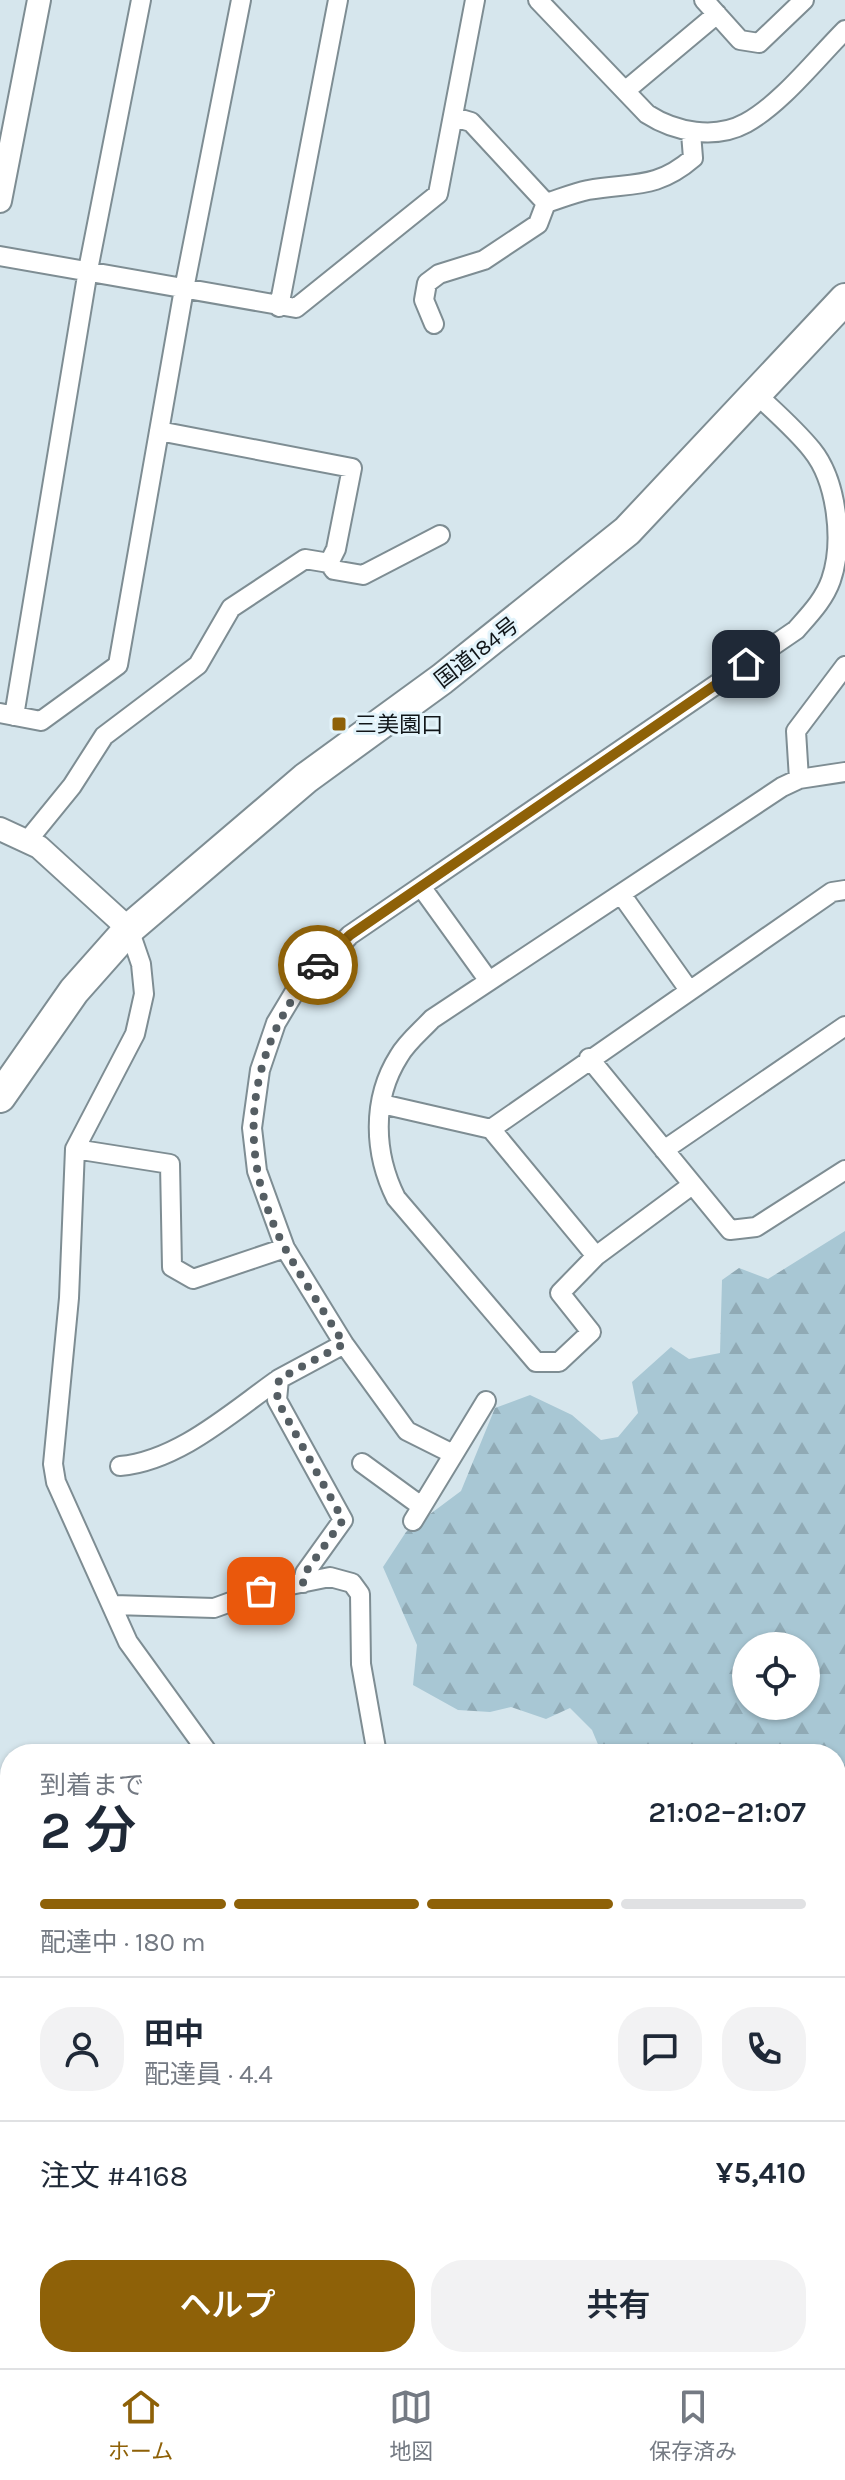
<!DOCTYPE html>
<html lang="ja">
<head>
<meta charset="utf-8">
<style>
  body { margin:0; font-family:Karla,"Noto Sans JP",sans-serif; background:#f2f2f3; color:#1f2937; height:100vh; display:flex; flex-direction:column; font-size:30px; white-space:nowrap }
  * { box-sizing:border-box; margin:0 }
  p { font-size:26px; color:#747a83 }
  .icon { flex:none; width:44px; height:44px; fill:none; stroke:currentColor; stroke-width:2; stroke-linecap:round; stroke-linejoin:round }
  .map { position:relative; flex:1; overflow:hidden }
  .details { position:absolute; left:0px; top:1744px; width:846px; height:624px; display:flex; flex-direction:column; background:#fff; border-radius:32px 32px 0 0; box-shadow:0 2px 6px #0004 }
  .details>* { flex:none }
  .buttons { position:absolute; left:732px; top:1632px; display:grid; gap:16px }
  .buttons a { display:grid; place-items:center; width:88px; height:88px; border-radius:50%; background:#fff; box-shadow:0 2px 6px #0004; font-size:40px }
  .pin { position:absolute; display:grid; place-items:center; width:68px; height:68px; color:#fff; margin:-34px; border-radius:16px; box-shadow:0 4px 12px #0006 }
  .courier { position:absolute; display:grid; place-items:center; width:80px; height:80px; margin:-40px; border:6px solid #8e6108; border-radius:50%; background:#fff; color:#222; box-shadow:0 2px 10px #0007 }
  .headline em { font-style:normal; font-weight:600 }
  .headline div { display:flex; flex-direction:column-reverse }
  .headline { display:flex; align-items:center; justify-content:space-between; height:136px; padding:0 40px }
  h1 { font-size:52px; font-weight:600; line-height:60px }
  .bar { display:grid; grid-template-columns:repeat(4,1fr); gap:12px 8px; align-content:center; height:96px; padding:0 40px }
  .bar i { height:10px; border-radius:6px; background:#e0e1e3 }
  .bar .current { background:#8e6108 }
  .bar p { grid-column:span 4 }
  .line { display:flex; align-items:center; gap:20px; padding:0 40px; border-top:2px solid #e0e1e3 }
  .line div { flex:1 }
  .round { display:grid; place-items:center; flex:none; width:84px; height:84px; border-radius:32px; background:#f2f2f3 }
  .button { display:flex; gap:16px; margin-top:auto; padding:16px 40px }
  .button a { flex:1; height:92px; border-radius:32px; background:#8e6108; color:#fff; font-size:32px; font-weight:600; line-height:92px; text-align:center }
  .button a+a { background:#f2f2f3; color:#1f2937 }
  .menu { display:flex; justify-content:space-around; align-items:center; height:112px; border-top:2px solid #e0e1e3; background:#fff; font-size:22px; color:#747a83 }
  .menu a { display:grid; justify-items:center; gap:4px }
  .menu .current { color:#8e6108 }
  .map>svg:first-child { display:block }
</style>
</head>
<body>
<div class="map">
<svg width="845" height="2368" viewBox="0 0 845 2368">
  <defs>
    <pattern id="forest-firs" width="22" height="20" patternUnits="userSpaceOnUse" patternTransform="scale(2)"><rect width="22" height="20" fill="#a8c7d4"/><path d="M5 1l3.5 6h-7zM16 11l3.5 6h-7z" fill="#90aab5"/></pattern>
  </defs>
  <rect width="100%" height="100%" fill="#d6e6ed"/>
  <path fill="url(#forest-firs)" fill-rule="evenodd" d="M845,1231V2041L836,2045V1754H602L592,1730L570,1708L546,1719L511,1707L490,1712L458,1710L413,1685L417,1645L383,1567L406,1532L461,1491L495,1408L530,1395L572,1415L601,1440L618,1437L638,1413L632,1382L671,1347L689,1359L720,1353L722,1280L739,1268L768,1279ZM746,1646H806V1706H746Z"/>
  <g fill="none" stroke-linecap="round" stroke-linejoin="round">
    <defs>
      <path id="minor" d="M538,0L647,114C675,132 715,140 746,123C781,104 817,58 845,30
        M704,0L740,40L759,43L804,0
        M625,91L717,14
        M454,117L471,122L546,203C559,199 574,193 588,190C632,182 656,190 693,158L691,133
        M0,256L296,308L438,194L475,0
        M279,307L338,0
        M434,324L424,300L427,283L439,274L484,260L538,224L546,203
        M329,563L334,570L363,575L440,535
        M0,713L41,721L118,665L184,289L241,0
        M14,716L88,270L141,0
        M799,779L796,731L845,666
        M28,840L72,786L104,736L198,665L231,608L305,559L329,563L336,549L352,468L159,431
        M422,888L489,981
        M621,894L689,990
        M129,929L141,964L144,994L135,1034L75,1149L69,1298L53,1464L56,1482L128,1642L209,1754
        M589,1058L730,1230L756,1227L845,1170
        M382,1104L491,1129L832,892L845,890
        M491,1129L596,1256
        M75,1149L170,1164L172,1267L193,1279L285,1248
        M664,1150L845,1026
        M692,1185L596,1256L560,1293L591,1332L559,1362H536L396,1198C374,1154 371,1100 399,1056C407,1042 421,1031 432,1019L782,787L799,779L845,772
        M453,1454L407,1431L344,1344L285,1248L257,1171L252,1128L260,1070L276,1023L294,993L350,935L796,630C809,615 824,600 831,580C844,542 837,481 812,450C795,429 774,411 755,393
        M362,1463L421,1506
        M120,1466C179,1461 233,1411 279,1379
        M413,1521L486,1401
        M303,1583L305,1573L343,1520L277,1400L279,1379L344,1344
        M114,1605L214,1608L261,1591L330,1577L352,1583L360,1594L361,1664L377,1754
        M0,1976L10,1973
        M836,2164L845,2161
        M0,2251L10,2249
        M349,2358L352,2368
        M261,2368L271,2358
        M650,2368L668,2358"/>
      <path id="tertiary" d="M0,201L39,0
        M0,829L39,847L129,929"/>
      <path id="trunk" d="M0,1097L74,991L129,929L306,778L442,679L627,531L845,299
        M0,2140L10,2171
        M70,2358L74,2368"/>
    </defs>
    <use href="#minor" stroke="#7e8d93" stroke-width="22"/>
    <use href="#tertiary" stroke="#7e8d93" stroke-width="26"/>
    <use href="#trunk" stroke="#7e8d93" stroke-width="34"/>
    <use href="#minor" stroke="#fff" stroke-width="18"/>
    <use href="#tertiary" stroke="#fff" stroke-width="22"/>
    <use href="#trunk" stroke="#fff" stroke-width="30"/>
  </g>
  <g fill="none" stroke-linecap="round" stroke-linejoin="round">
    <path stroke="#555e63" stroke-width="8" stroke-dasharray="0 14.4" d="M261,1591L303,1583L305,1573L343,1520L277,1400L279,1379L344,1344C325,1313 304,1282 286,1250C233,1153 246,1048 318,965"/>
    <path stroke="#8e6108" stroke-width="10" d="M318,965L350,935L746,664"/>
  </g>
  <rect fill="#8e6108" stroke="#e3f4fb" stroke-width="3" x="331" y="716" width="16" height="16" rx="4"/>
  <g text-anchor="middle" stroke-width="6" stroke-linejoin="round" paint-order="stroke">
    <g font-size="22" fill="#101518" stroke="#e3f4fb">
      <text transform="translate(476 652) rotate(-38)" y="8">国道184号</text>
    </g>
    <g font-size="22" fill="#101518" stroke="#e3f4fb" text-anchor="start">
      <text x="355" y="732">三美園口</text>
    </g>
  </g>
</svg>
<div class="buttons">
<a><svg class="icon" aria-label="locate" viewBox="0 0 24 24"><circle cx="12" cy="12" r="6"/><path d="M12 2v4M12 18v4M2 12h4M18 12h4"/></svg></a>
</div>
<div class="pin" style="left:261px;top:1591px;background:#ea580c"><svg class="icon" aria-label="bag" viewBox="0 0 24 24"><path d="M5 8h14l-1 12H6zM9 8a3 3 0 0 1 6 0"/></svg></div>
<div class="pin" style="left:746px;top:664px;background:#1f2937"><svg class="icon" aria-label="home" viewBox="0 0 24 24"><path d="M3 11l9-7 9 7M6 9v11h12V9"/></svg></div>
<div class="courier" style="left:318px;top:965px"><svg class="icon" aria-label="car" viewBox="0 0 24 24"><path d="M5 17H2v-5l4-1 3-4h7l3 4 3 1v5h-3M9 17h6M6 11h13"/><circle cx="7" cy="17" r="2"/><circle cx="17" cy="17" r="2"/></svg></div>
<section class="details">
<div class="headline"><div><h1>2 分</h1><p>到着まで</p></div><em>21:02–21:07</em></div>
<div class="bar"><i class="current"></i><i class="current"></i><i class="current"></i><i></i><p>配達中 · 180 m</p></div>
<div class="line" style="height:144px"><a class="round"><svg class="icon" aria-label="person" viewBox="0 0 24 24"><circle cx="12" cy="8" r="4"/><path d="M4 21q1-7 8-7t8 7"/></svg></a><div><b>田中</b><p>配達員 · 4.4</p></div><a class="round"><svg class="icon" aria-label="chat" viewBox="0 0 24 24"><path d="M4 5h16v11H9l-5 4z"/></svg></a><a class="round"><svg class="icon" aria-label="phone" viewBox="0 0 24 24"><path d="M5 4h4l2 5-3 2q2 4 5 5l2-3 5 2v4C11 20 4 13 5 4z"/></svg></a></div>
<div class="line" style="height:104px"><div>注文 #4168</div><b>¥5,410</b></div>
<div class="button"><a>ヘルプ</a><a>共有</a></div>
</section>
</div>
<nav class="menu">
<a class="current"><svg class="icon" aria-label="home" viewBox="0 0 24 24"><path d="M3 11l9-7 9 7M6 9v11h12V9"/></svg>ホーム</a>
<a><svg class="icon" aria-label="map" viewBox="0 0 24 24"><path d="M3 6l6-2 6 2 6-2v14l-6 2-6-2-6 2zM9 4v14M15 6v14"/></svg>地図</a>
<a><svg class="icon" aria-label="saved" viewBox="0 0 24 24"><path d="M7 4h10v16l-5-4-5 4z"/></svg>保存済み</a>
</nav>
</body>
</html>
